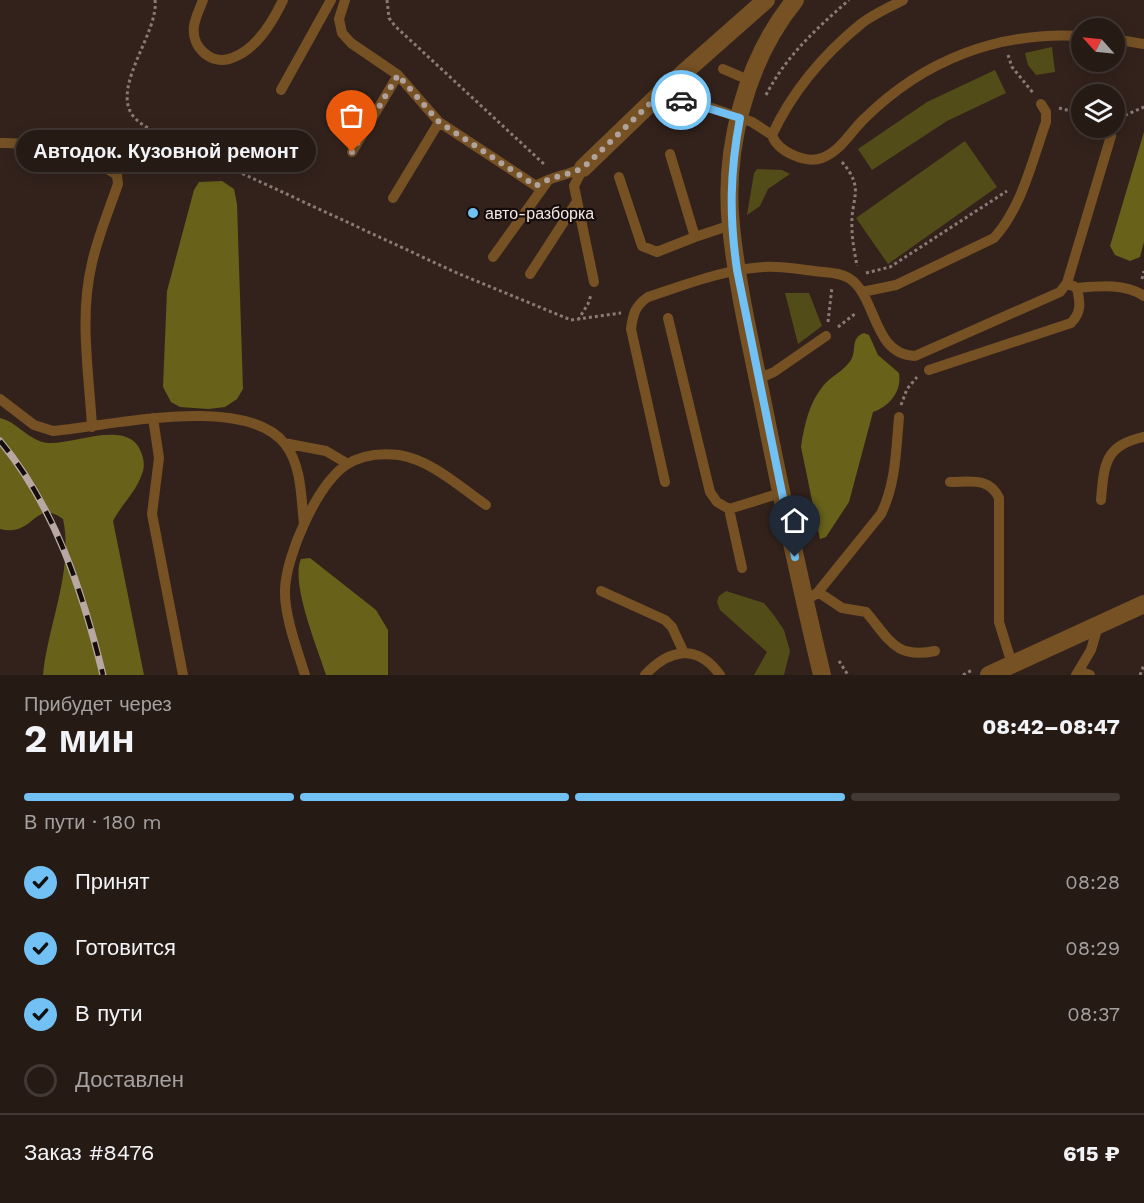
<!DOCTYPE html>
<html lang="ru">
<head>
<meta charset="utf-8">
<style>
  body { margin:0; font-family:"Work Sans",sans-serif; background:#2e231e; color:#f1f3f6; height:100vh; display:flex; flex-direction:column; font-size:22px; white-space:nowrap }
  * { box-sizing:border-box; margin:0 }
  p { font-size:20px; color:#a4a1a0 }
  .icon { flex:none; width:33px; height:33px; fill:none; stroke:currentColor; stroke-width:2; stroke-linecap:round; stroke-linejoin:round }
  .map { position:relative; height:675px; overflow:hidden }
  .drawer { display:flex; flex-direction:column; background:#261a15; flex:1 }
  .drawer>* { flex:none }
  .needle { width:39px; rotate:297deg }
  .buttons { position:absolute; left:1071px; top:18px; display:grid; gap:12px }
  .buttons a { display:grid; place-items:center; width:54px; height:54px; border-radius:50%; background:#261a15; box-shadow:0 3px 15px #0003,0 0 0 2px #423834; font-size:30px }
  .pin { position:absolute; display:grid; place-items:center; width:51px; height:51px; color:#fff; margin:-62px -26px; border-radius:50% 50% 50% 0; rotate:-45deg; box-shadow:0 0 6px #0007 }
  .pin .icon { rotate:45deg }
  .courier { position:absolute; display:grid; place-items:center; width:60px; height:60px; margin:-30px; border:4px solid #71c1f4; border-radius:50%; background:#fff; color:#222; box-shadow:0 2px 8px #0007 }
  .bubble { position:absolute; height:42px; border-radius:21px; background:#261a15; box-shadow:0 3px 15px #0003,0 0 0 2px #423834; font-size:20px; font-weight:700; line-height:42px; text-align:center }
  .headline em { font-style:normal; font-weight:700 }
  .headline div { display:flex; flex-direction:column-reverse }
  .headline { display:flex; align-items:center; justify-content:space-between; height:102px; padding:0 24px }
  h1 { font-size:39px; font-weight:700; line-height:45px }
  .bar { display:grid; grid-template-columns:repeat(4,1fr); gap:9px 6px; align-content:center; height:72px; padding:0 24px }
  .bar i { height:8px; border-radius:4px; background:#423834 }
  .bar .selected { background:#71c1f4 }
  .bar p { grid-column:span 4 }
  .line { display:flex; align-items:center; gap:15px; padding:0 24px; border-top:2px solid #423834 }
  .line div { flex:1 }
  ol { padding:0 24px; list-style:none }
  li { display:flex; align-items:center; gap:18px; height:66px }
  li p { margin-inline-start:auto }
  li .icon { padding:6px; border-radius:50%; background:#71c1f4; color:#111; stroke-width:4 }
  li:last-child { color:#a4a1a0 }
  li i { width:33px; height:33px; border:3px solid #423834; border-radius:50% }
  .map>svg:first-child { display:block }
</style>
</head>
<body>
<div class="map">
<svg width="1144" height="675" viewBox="0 0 1144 675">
  <rect width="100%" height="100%" fill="#33221c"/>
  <path fill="#524c18" d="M1052,47L1055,72L1036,75L1028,65L1025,53Z
    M995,70L1006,93L947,121L872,170L858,149L927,102Z
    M965,141L997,187L888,264L856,218Z
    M757,169L782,170L790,174L768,189L760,206L747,215L754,173Z
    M785,293H809L822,326L798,344Z
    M726,591L764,603L773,614L784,630L790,651L784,675H754L767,652L720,610L717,602L719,596Z"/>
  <path fill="#68611a" d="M1144,132V242L1140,257L1130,261L1115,255L1110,246Z
    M222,181L234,189L237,204L243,389L237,399L225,407L208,409L180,407L171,402L163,387L167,291L194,190L199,182Z
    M864,333L869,335L878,355L899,373C902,391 890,406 873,412L849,502L826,537L820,539L801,447C804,426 809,403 823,386C831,376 844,371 851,360C857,350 850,338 864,333Z
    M0,418C18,422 28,441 48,443C73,445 129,418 141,452C144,459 145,467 142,474C136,492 121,505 113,521L144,675H43C48,624 74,570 63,519C34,498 34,538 0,529Z
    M310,558L376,610L388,630V675H326C318,649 290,583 301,559Z"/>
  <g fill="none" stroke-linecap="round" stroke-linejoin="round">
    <path stroke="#8a7a75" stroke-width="3" stroke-dasharray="3 3" stroke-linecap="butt" d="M155,0C159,31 114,83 131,113C139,126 157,132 170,140L457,273L571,320L621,313
      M387,0L389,18L395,26L545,165
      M1008,55L1012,67L1034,94
      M766,95C786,56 816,29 849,0
      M1059,108L1082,114
      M1114,120L1144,107
      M842,162C866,190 850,198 852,228C852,241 855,254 857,266
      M866,273L890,267L1007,191
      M1142,279L1144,271
      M578,320L588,304L591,295
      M828,322L832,287
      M838,327L856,313
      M901,405L907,389L917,377
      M839,661L848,675
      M963,675L972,670
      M1140,675L1144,665"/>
    <path stroke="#755124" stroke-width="10" d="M203,0C200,8 195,18 194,26C191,47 211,66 232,58C256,50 273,21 283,0
      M345,0L339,19L342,33L351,43L398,75L439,122L536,186C551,176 566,176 583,168
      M903,0C890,7 874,14 862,23C825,53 792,92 772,135C777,151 805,164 822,158C841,151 850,132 865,118C924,60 998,31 1082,36
      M1114,39L1144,44
      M723,69L751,81
      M281,90L331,0
      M663,91L752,122L772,135
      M0,143C34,142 88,155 117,175L118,184C109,210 98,236 92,263C79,316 89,373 92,427
      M352,152L398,75
      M583,168L574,186L594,282
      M619,177L642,246L657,252L695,237L670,154
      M393,198L439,122
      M695,237L731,225
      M493,257L547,182
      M530,274L576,203
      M1077,288C1099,286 1125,283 1144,296
      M862,292L896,285L994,238C1022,207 1032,161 1046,122V112L1041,104
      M668,318L710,492L717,502L729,509L781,493
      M929,370L1071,323C1082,312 1080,302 1077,288L1067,283
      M758,379L774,372L826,336
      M0,399L34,425L53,431C110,426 245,393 285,444C302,466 301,498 304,524
      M153,418L159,458L152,514L183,675
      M284,443L326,451L348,464
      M665,482L631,329C633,314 635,306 648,297C685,285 725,269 764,267C780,266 798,269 814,271C828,273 843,272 854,282C877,304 875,355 915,356L1060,292L1067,283L1111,136
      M950,482C971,482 989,477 999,498V622L1012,664
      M1101,500C1104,464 1105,445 1144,437
      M729,509L742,568
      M601,591L665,620L672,627L684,653
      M818,592L881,514C896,483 896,450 899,417
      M813,596L818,592L842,608L866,612C890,640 895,659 935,651
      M1079,671L1090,675
      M305,675C298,652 284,615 285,590C286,555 317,485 346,465C361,455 381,453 399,455C431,460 460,487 486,505
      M645,675C669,649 697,643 720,675
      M1076,675L1091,650L1098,626"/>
    <path stroke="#755124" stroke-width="18" d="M795,0C746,60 723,149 731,226C737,287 752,349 764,409C782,498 801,587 822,675
      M583,168L663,91L766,0
      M989,675L1144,604"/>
    <defs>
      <path id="rail" d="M0,441C55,507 83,593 103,675"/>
    </defs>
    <use href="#rail" stroke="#b7a8a4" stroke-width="7"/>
    <use href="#rail" stroke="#150d0b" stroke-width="4.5" stroke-dasharray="14" stroke-linecap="butt"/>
  </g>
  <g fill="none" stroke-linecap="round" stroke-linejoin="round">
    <path stroke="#b0a29d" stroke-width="6" stroke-dasharray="0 10.8" d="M352,152L398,75L439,122L536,186C551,176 566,176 583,168L663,91L681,100"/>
    <path stroke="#71c1f4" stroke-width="8" d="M681,100L740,118C730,172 729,215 737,270L795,557"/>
  </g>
  <circle fill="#71c1f4" stroke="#150d0b" stroke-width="2" cx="473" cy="213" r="6"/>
  <g text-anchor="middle" stroke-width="4.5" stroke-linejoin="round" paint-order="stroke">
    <g font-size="16" fill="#f4e7e3" stroke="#150d0b" text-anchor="start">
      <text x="485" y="219">авто-разборка</text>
    </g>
  </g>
</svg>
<div class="buttons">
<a><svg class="needle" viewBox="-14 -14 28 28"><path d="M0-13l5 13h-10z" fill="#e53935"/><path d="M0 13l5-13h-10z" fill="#a4a1a0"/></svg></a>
<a><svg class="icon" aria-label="layers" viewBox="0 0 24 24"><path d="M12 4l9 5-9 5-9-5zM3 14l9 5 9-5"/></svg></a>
</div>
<div class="pin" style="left:352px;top:152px;background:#ea580c"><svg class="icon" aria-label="bag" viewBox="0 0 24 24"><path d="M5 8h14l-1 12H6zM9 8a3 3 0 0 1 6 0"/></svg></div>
<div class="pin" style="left:795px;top:557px;background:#1f2937"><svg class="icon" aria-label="home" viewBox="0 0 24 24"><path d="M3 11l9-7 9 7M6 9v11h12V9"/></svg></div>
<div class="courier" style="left:681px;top:100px"><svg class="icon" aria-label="car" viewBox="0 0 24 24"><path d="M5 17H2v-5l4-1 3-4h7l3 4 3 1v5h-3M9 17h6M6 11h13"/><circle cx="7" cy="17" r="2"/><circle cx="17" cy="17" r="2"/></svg></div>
<div class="bubble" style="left:16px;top:130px;width:300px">Автодок. Кузовной ремонт</div>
</div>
<section class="drawer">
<div class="headline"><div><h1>2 мин</h1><p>Прибудет через</p></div><em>08:42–08:47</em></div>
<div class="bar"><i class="selected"></i><i class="selected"></i><i class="selected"></i><i></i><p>В пути · 180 m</p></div>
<ol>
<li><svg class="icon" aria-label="check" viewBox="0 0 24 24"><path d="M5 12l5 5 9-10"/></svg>Принят<p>08:28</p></li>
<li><svg class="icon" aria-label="check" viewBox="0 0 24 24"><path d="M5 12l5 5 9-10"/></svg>Готовится<p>08:29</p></li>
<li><svg class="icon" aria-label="check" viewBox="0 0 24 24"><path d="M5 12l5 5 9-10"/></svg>В пути<p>08:37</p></li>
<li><i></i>Доставлен</li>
</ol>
<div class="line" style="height:78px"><div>Заказ #8476</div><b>615 ₽</b></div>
</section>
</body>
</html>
